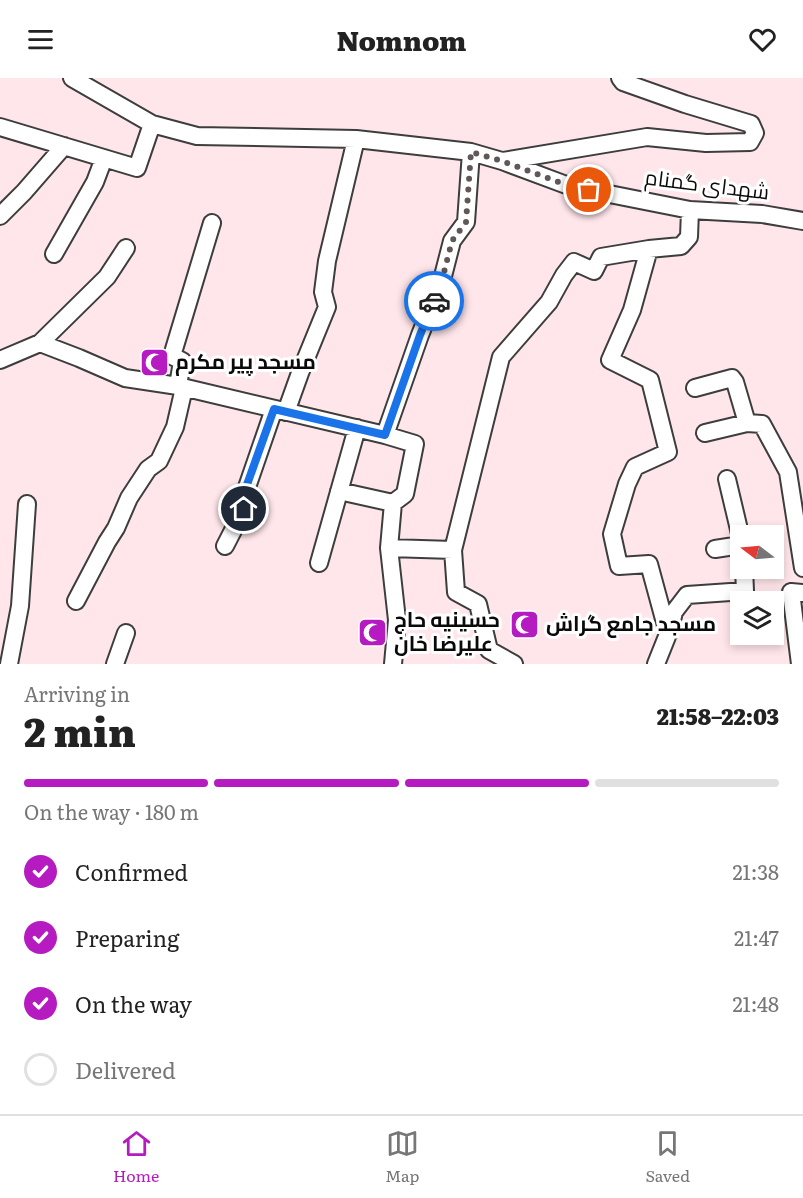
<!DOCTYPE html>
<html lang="en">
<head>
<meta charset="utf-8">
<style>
  body { margin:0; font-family:Literata,Cairo,serif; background:#f6f6f6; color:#222; height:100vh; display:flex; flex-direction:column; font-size:22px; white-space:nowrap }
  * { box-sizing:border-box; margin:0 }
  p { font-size:20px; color:#767676 }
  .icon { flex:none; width:33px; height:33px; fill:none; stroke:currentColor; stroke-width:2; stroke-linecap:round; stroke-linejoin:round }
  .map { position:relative; height:586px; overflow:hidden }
  .sheet { display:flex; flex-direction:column; background:#fff; flex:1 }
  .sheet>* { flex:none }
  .needle { width:39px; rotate:286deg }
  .fabs { position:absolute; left:730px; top:447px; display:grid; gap:12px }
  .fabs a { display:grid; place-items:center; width:54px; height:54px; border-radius:0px; background:#fff; box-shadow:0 3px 9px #0003; font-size:30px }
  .pin { position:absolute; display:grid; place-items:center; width:51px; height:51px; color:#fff; margin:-26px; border:3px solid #fff; border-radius:50%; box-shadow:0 2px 6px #0007 }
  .courier { position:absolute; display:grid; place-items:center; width:60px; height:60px; margin:-30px; border:4px solid #1a73e8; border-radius:50%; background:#fff; color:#222; box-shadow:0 2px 8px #0007 }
  .headline em { font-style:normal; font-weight:800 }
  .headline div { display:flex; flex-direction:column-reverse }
  .headline { display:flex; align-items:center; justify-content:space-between; height:102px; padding:0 24px }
  h1 { font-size:39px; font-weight:800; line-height:45px }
  .bar { display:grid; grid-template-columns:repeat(4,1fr); gap:9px 6px; align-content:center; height:72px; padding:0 24px }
  .bar i { height:8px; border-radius:4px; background:#e0e0e0 }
  .bar .selected { background:#b51bc0 }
  .bar p { grid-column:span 4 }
  ol { padding:0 24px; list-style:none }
  li { display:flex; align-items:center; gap:18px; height:66px }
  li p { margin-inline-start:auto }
  li .icon { padding:6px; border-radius:50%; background:#b51bc0; color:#fff; stroke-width:4 }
  li:last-child { color:#767676 }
  li i { width:33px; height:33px; border:3px solid #e0e0e0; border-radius:50% }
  header { display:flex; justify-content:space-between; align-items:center; height:78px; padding:0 24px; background:#fff; font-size:27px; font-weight:800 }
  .tab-bar { display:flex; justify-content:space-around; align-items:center; height:84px; border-top:2px solid #e0e0e0; background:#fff; font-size:16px; color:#767676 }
  .tab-bar a { display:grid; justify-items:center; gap:3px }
  .tab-bar .selected { color:#b51bc0 }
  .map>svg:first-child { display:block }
</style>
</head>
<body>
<header><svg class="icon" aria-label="menu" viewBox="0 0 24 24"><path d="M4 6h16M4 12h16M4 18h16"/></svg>Nomnom<svg class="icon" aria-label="heart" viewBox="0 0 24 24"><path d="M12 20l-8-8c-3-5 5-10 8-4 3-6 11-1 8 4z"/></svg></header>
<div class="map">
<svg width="803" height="586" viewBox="0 0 803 586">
  <rect width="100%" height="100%" fill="#ffe6eb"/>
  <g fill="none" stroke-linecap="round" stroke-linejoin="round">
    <defs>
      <path id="minor" d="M72,0L152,46L197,58L356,61L471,74L502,83L569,108L690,132L762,136L803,143
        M0,49L137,90L152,46
        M503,83L647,59L706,65L750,64L755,55L751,46L685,26L623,4L620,0
        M0,138L24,114L64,68
        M54,176L95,104L104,80
        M40,265L107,199L126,170
        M0,282L40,265L79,280L125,300L178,308L385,357L415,366L405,416L393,425L389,470L397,542L393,586
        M178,308L182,283L172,278L212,145
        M695,310L732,300L735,304L747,345L762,346L788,394L803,490
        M286,334L300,295L327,229L323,214L327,183L356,61
        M705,355L747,345
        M385,357L420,257L442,202L452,163L466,144L471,74
        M727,401L741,460
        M339,413L393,425
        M225,468L244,431L245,415L274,331
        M389,470L453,472
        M715,471L741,467
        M319,485L357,350
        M76,523L107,464L116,450L129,420L148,391L159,383L175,349L184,310
        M669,555L674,534L687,517L745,513L744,490
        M9,586L20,528L27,426
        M115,586L126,555
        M514,586L489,572L478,526L456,514L453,472L501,279L549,224L564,197L574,184L594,193L601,179L649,171
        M656,586L668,556L649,486L619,488L612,456L627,406L635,389L668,374L650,302L610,282L632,232L649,171L681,168L689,159L690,132
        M800,586L791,514L803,515"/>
    </defs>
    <use href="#minor" stroke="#3d3d3d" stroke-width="20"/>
    <use href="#minor" stroke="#fff" stroke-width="16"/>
  </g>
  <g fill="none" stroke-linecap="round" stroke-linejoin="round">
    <path stroke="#605759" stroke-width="6" stroke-dasharray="0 10.8" d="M434,223L442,202L452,163L466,144L471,74L502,83L569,108L589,112"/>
    <path stroke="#1a73e8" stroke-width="8" d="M244,431V415L274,331L385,357L420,257L434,223"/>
  </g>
  <defs>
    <symbol id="mosque-square" viewBox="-11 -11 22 22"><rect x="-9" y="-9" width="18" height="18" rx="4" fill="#b51bc0" stroke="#fff"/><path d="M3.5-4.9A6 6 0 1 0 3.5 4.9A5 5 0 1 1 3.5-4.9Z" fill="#fff"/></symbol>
  </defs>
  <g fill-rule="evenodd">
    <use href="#mosque-square" x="138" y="268" width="33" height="33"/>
    <use href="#mosque-square" x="508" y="530" width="33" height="33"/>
    <use href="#mosque-square" x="356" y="538" width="33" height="33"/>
  </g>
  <g text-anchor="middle" stroke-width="6" stroke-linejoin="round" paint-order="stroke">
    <g font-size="21" fill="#0a0a0a" stroke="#fff">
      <text transform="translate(707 107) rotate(7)" y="7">شهدای گمنام</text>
    </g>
    <g font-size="21" font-weight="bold" fill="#0a0a0a" stroke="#fff" text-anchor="start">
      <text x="175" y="291">مسجد پیر مکرم</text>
      <text x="394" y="549">حسینیه حاج<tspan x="394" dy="24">علیرضا خان</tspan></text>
      <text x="546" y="553">مسجد جامع گراش</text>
    </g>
  </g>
</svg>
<div class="fabs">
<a><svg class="needle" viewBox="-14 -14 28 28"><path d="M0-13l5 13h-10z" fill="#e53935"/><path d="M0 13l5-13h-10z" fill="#767676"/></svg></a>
<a><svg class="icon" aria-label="layers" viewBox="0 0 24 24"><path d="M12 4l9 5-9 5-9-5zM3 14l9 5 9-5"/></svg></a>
</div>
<div class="pin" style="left:589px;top:112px;background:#ea580c"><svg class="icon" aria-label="bag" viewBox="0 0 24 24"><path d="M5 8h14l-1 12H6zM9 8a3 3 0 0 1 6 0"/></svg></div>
<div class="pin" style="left:244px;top:431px;background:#1f2937"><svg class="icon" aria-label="home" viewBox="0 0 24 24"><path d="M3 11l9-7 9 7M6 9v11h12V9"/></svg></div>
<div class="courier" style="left:434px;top:223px"><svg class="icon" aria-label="car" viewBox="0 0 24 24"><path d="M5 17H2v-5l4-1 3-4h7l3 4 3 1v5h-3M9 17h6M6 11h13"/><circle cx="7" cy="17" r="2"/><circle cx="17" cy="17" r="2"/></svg></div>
</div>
<section class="sheet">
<div class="headline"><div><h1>2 min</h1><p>Arriving in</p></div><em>21:58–22:03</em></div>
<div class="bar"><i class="selected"></i><i class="selected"></i><i class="selected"></i><i></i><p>On the way · 180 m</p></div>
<ol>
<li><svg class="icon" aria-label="check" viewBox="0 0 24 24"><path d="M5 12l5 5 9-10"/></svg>Confirmed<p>21:38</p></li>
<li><svg class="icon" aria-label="check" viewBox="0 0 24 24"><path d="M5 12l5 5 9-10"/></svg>Preparing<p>21:47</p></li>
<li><svg class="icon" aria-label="check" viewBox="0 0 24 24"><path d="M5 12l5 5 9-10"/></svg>On the way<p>21:48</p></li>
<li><i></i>Delivered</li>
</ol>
</section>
<nav class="tab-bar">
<a class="selected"><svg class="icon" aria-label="home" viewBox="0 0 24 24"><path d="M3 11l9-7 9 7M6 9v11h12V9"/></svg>Home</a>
<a><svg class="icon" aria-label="map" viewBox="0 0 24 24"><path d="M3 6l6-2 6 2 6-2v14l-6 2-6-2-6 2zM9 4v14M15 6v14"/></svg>Map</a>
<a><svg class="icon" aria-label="saved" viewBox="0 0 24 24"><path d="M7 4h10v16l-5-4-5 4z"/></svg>Saved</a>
</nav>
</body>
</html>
